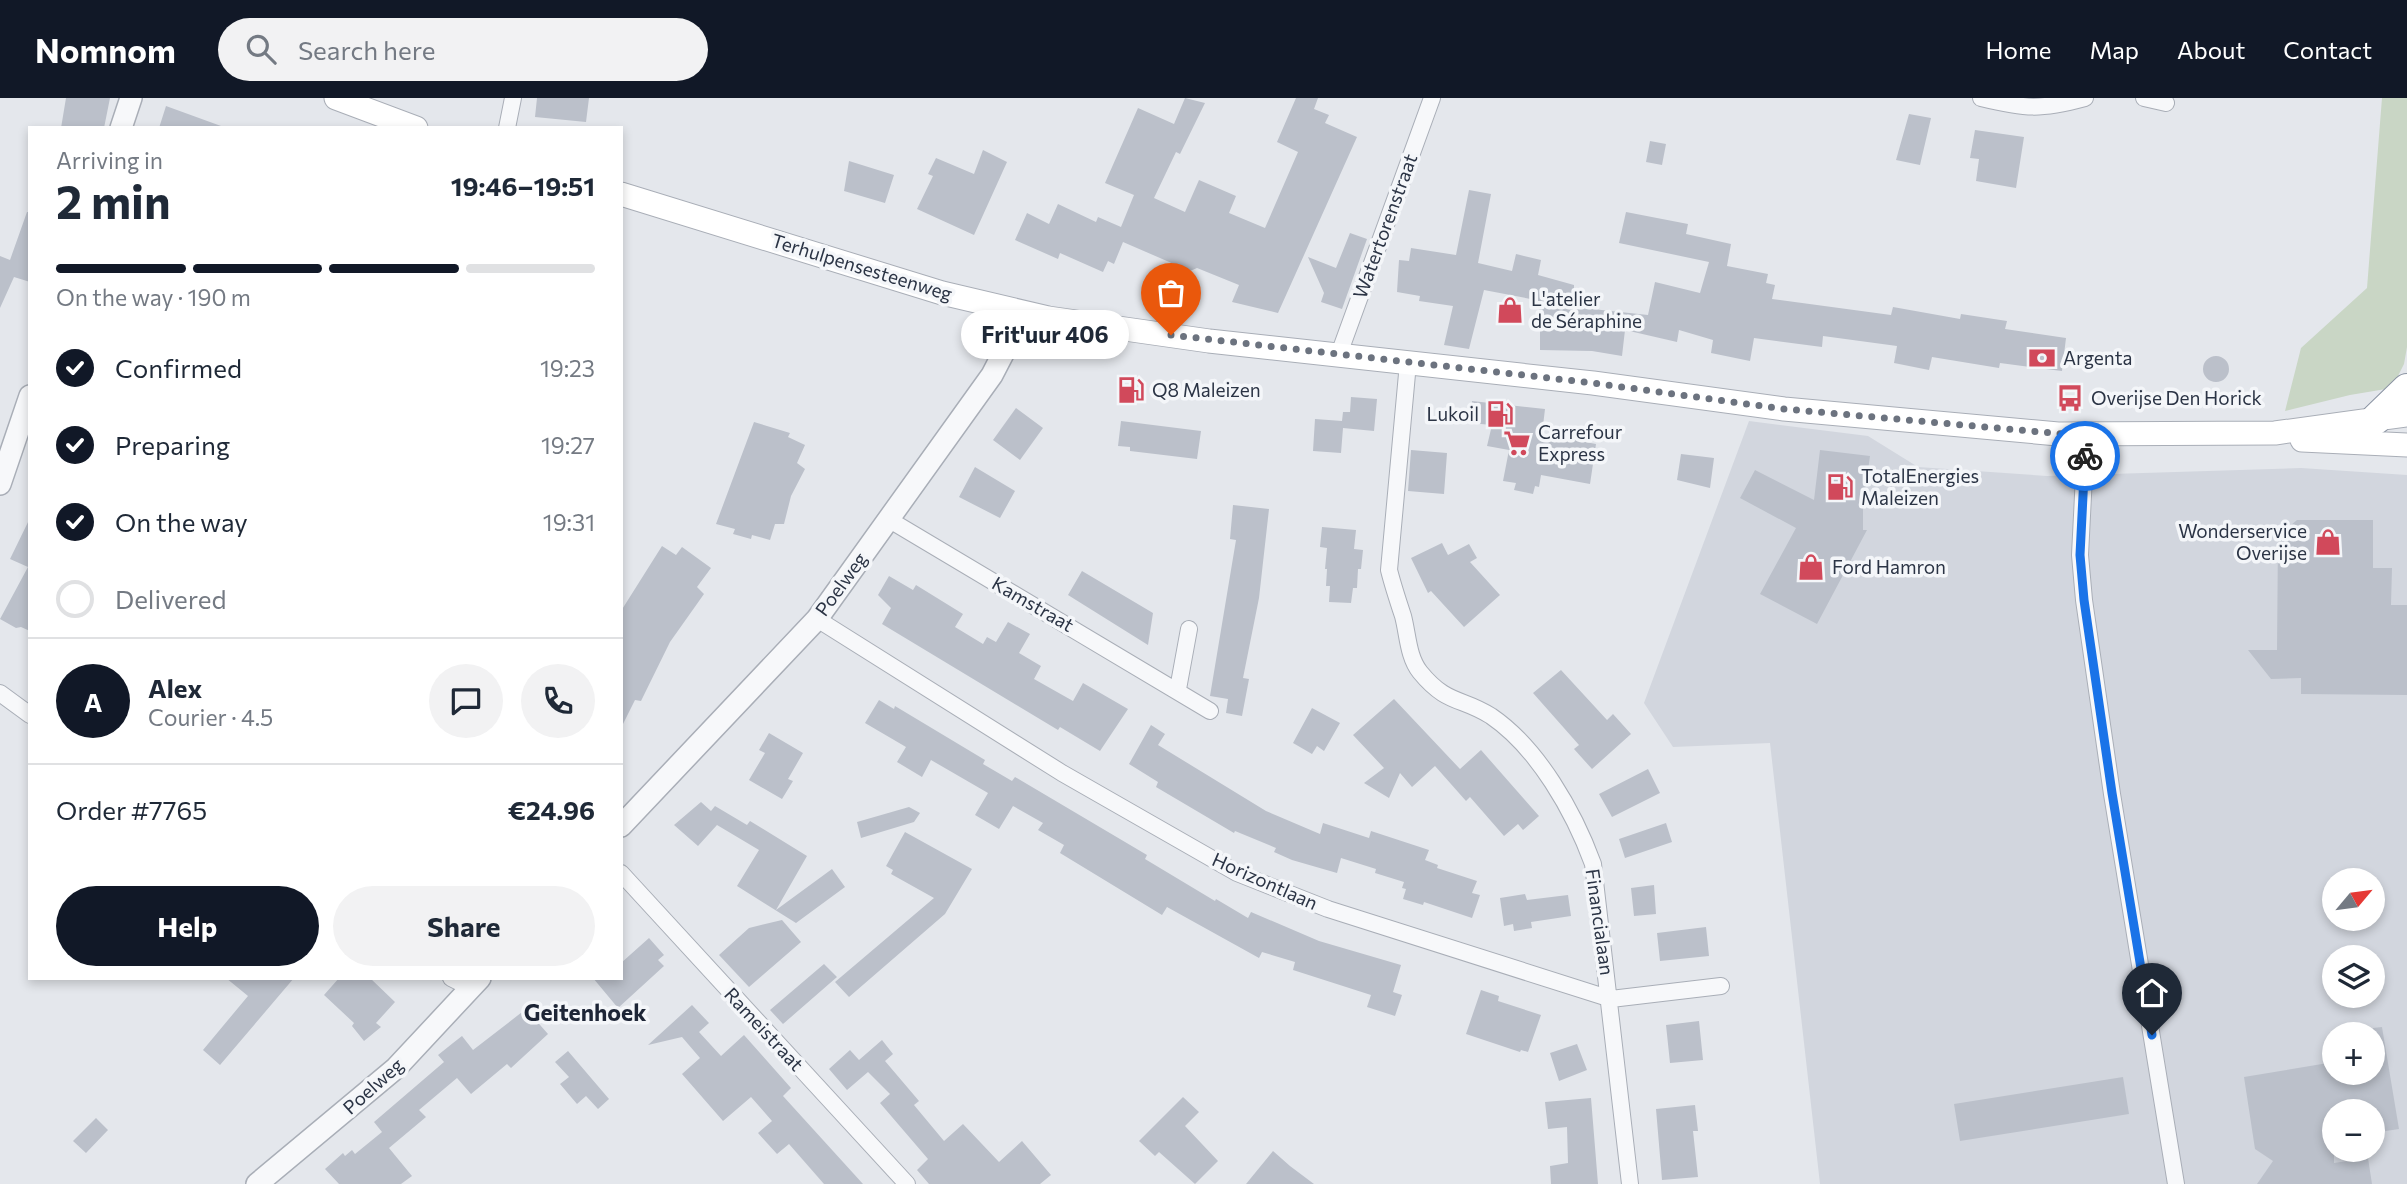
<!DOCTYPE html>
<html lang="en">
<head>
<meta charset="utf-8">
<style>
  body { margin:0; font-family:Commissioner,sans-serif; background:#f2f2f3; color:#1f2937; height:100vh; display:flex; flex-direction:column; font-size:26px; white-space:nowrap }
  * { box-sizing:border-box; margin:0 }
  p { font-size:23px; color:#747a83 }
  .icon { flex:none; width:38px; height:38px; fill:none; stroke:currentColor; stroke-width:2; stroke-linecap:round; stroke-linejoin:round }
  .map { position:relative; flex:1; overflow:hidden }
  .sheet { position:absolute; left:28px; top:28px; width:595px; height:854px; display:flex; flex-direction:column; background:#fff; border-radius:0px; box-shadow:0 4px 10px #0003 }
  .sheet>* { flex:none }
  .needle { width:46px; rotate:61deg }
  .fabs { position:absolute; left:2322px; top:770px; display:grid; gap:14px }
  .fabs a { display:grid; place-items:center; width:63px; height:63px; border-radius:50%; background:#fff; box-shadow:0 4px 10px #0003; font-size:35px }
  .pin { position:absolute; display:grid; place-items:center; width:60px; height:60px; color:#fff; margin:-72px -30px; border-radius:50% 50% 50% 0; rotate:-45deg; box-shadow:0 0 7px #0007 }
  .pin .icon { rotate:45deg }
  .courier { position:absolute; display:grid; place-items:center; width:70px; height:70px; margin:-35px; border:5px solid #1a73e8; border-radius:50%; background:#fff; color:#222; box-shadow:0 2px 9px #0007 }
  .bubble { position:absolute; height:49px; border-radius:24px; background:#fff; box-shadow:0 4px 10px #0003; font-size:23px; font-weight:700; line-height:49px; text-align:center }
  .headline em { font-style:normal; font-weight:700 }
  .headline div { display:flex; flex-direction:column-reverse }
  .headline { display:flex; align-items:center; justify-content:space-between; height:119px; padding:0 28px }
  h1 { font-size:46px; font-weight:700; line-height:52px }
  .bar { display:grid; grid-template-columns:repeat(4,1fr); gap:10px 7px; align-content:center; height:84px; padding:0 28px }
  .bar i { height:9px; border-radius:5px; background:#e0e1e3 }
  .bar .on { background:#111827 }
  .bar p { grid-column:span 4 }
  .line { display:flex; align-items:center; gap:18px; padding:0 28px; border-top:2px solid #e0e1e3 }
  .line div { flex:1 }
  .round { display:grid; place-items:center; flex:none; width:74px; height:74px; border-radius:37px; background:#f2f2f3 }
  ol { padding:0 28px; list-style:none }
  li { display:flex; align-items:center; gap:21px; height:77px }
  li p { margin-inline-start:auto }
  li .icon { padding:7px; border-radius:50%; background:#111827; color:#fff; stroke-width:4 }
  li:last-child { color:#747a83 }
  li i { width:38px; height:38px; border:4px solid #e0e1e3; border-radius:50% }
  .primary-button { display:flex; gap:14px; margin-top:auto; padding:14px 28px }
  .primary-button a { flex:1; height:80px; border-radius:42px; background:#111827; color:#fff; font-size:28px; font-weight:700; line-height:80px; text-align:center }
  .primary-button a+a { background:#f2f2f3; color:#1f2937 }
  header { display:flex; align-items:center; gap:42px; box-sizing:border-box; height:98px; padding:0 35px; background:#111827; color:#fff }
  header strong { font-size:33px }
  nav { display:flex; gap:38px; margin-inline-start:auto; font-size:24px }
  .search { width:490px; height:63px; background:#f2f2f3; display:flex; align-items:center; gap:18px; box-sizing:border-box; padding:0 24px; border-radius:38px; color:#747a83; font-size:26px }
  .map>svg:first-child { display:block }
</style>
</head>
<body>
<header>
<strong>Nomnom</strong>
<div class="search"><svg class="icon" aria-label="search" viewBox="0 0 24 24"><circle cx="10" cy="10" r="6"/><path d="M15 15l6 6"/></svg>Search here</div>
<nav><a>Home</a><a>Map</a><a>About</a><a>Contact</a></nav>
</header>
<div class="map">
<svg width="2407" height="1086" viewBox="0 0 2407 1086">
  <rect width="100%" height="100%" fill="#e4e7ec"/>
  <path fill="#d2d6de" fill-rule="evenodd" d="M1749,323L1868,338L1918,369L2047,378L2301,370L2407,377V1086H1820L1770,645L1673,649L1644,605ZM2334,782H2373V821H2334ZM2334,859H2373V898H2334ZM2334,936H2373V975H2334ZM2334,1013H2373V1052H2334Z"/>
  <path fill="#c9d6c5" d="M2382,0H2407V249L2404,266L2392,290L2350,297L2285,313L2301,250L2367,190Z"/>
  <path fill="#bbc0ca" d="M66,0H110L104,30H61Z
    M537,0H589L586,24L535,19Z
    M1185,0L1205,5L1180,56L1176,54L1154,100L1185,114L1199,82L1236,98L1229,115L1265,130L1298,54L1277,44L1296,0H1318L1314,11L1329,17L1325,25L1357,39L1278,215L1232,204L1239,187L1197,170L1190,173L1123,144L1114,166L1108,163L1103,174L1060,155L1058,161L1015,142L1027,115L1049,126L1058,106L1096,124L1098,119L1121,129L1134,97L1105,85L1138,10L1174,26Z
    M166,8L221,28L220,30H159Z
    M1909,16L1931,20L1920,67L1896,62Z
    M1975,32L2024,39L2016,90L1976,83L1979,61L1970,60Z
    M1650,43L1666,46L1662,67L1646,64Z
    M983,52L1007,64L974,137L917,111L933,78L928,76L936,60L974,76Z
    M849,63L894,77L885,105L844,93Z
    M1469,92L1491,96L1478,165L1512,173L1516,156L1541,162L1538,177L1574,187V209L1648,217L1655,184L1700,195L1709,164L1619,145L1626,114L1688,126L1686,136L1731,146L1727,168L1768,176L1766,185L1775,187L1772,201L1891,217L1893,209L1960,221L1961,216L2007,223L2005,231L2066,240L2062,273L2000,265L1999,270L1932,259L1929,272L1894,265L1897,248L1823,238L1822,249L1754,240L1750,263L1711,255L1713,242L1679,232L1677,244L1625,232L1622,258L1592,253L1540,252V213L1536,202L1484,192L1469,251L1444,247L1453,208L1419,203L1420,198L1397,194L1399,162L1409,163L1411,150L1456,157Z
    M27,114H30V184L14,179L0,210V158L10,162Z
    M1350,135L1367,141L1342,211L1321,204L1324,195L1308,159L1336,170Z
    M2203 271a13 13 0 1 1 26 0a13 13 0 1 1-26 0Z
    M1351,299L1377,301L1374,333L1343,330L1341,355L1313,353L1315,321L1342,323L1343,314H1350Z
    M1472,303L1545,311L1542,336L1596,346L1590,386L1541,377L1539,389L1535,388L1533,396L1514,392L1516,385L1503,383L1509,352L1487,348L1492,327L1470,325Z
    M1016,310L1043,330L1020,362L993,342Z
    M1121,323L1201,333L1197,361L1130,353V349L1118,348Z
    M754,324L790,335L788,339L805,347L797,365L805,371L791,398L784,426H775L770,442L752,437L751,441L733,436L735,431L716,426Z
    M1411,352L1447,355L1444,396L1408,393Z
    M1820,352L1870,358L1863,408V432H1867L1817,526L1760,496L1796,430L1740,400L1755,372L1814,402Z
    M1681,356L1714,360L1710,390L1677,382Z
    M975,369L1015,393L1000,420L959,399Z
    M1233,407L1269,411L1259,500L1243,580L1249,581L1242,618L1226,615L1228,601L1210,598L1236,442L1230,441Z
    M30,420V533L21,529L16,530L0,521L28,469L10,461Z
    M2297,422H2373V470H2392L2391,507H2407V597L2301,596V580L2271,581L2248,552H2277L2278,438Z
    M1322,429L1356,432L1354,451L1363,452L1361,471H1358L1357,490H1353L1351,505L1329,504L1330,488H1326L1327,471H1325L1327,450L1320,449Z
    M1442,445L1448,457L1469,446L1477,460L1470,464L1500,497L1464,529L1431,493L1428,495L1411,460Z
    M662,448L676,457L682,449L711,470L697,489L704,496L670,544L641,603L635,602L621,630V513Z
    M1082,473L1153,515L1148,547L1068,497Z
    M889,478L913,492L916,487L963,516L955,529L983,546L987,539L996,544L1008,524L1030,536L1019,555L1041,568L1034,581L1073,603L1083,585L1128,611L1100,653L1060,629L1058,632L882,526L891,510L878,497Z
    M1561,572L1607,622L1613,616L1631,636L1592,671L1574,651L1579,647L1533,595Z
    M1394,601L1460,671L1481,652L1539,718L1523,732L1518,726L1504,738L1470,699L1466,703L1435,668L1412,689L1400,675L1389,700L1364,685L1384,670L1353,637Z
    M879,602L894,611L895,608L985,662L983,666L1012,683L1015,679L1147,757L1145,761L1215,803L1216,801L1248,820L1251,814L1319,843L1401,867L1393,894L1402,897L1395,918L1367,909L1371,897L1293,872L1295,864L1262,854L1259,860L1167,809L1162,817L1060,755L1064,747L1038,732L1043,725L1013,708L999,731L975,717L988,695L931,662L922,679L897,664L906,649L865,625Z
    M1312,610L1340,625L1324,653L1317,648L1312,656L1293,645Z
    M1151,627L1165,636L1158,647L1266,713L1320,736L1323,725L1369,740L1371,733L1429,752L1425,762L1438,767L1437,770L1477,783L1472,795L1480,797L1472,820L1424,804L1423,807L1403,801L1406,791L1402,790L1404,784L1375,775L1376,771L1341,760L1337,775L1292,762L1274,754L1276,750L1235,733L1234,735L1156,689L1158,684L1129,666Z
    M769,635L803,655L788,681L793,683L782,701L749,682L765,655L759,652Z
    M1648,671L1660,695L1612,719L1599,696Z
    M701,704L711,713L715,708L747,727L750,723L807,758L776,812L832,771L845,789L796,825L737,788L759,752L717,727L698,748L674,727Z
    M909,709L920,715L914,724L861,740L857,724Z
    M1666,725L1672,744L1625,760L1619,741Z
    M905,734L972,771L945,816L849,899L835,884L934,800L891,776L893,772L886,768Z
    M1654,787L1656,816L1634,818L1631,790Z
    M1525,796L1527,802L1568,797L1571,818L1531,824L1532,830L1514,833L1513,826L1504,828L1500,800Z
    M782,822L801,844L749,889L719,857L749,830Z
    M1706,829L1709,858L1660,863L1657,835Z
    M649,840L664,857L658,862L664,868L618,910L593,880H621V865Z
    M824,866L837,879L783,926L770,912Z
    M226,880H294L220,967L203,952L248,898Z
    M339,880H370L395,904L376,925L381,929L364,943L352,928L354,925L324,897Z
    M1481,892L1499,898L1498,903L1541,917L1528,954L1521,952L1520,954L1466,936Z
    M692,907L709,925L699,934L721,958L744,937L791,990L783,998L863,1086H824L789,1046L777,1056L758,1035L772,1023L751,999L723,1023L682,976L700,960L682,939L648,947Z
    M526,911L548,936L511,970L507,966L471,996L457,980L419,1012L426,1019L389,1050L412,1078L401,1086H339L325,1071L343,1055L345,1058L352,1052L355,1056L382,1034L374,1024L444,964L438,957L453,945L462,938L473,952Z
    M1699,923L1703,962L1670,965L1666,927Z
    M2382,929L2399,1031L2373,1035V1013H2334V1065L2368,1060L2372,1086H2257L2273,1063L2255,1051L2244,979L2334,964V975H2373V930Z
    M882,942L893,956L885,963L919,1003L914,1007L944,1043L963,1026L999,1064L1022,1043L1051,1077L1040,1086H929L917,1072L928,1061L880,1005L890,996L868,974L847,992L829,971L850,952L859,962Z
    M1577,946L1587,972L1559,983L1550,955Z
    M568,953L609,1001L598,1011L586,998L577,1006L560,986L569,979L555,964Z
    M2123,979L2129,1016L1960,1043L1954,1006Z
    M1183,999L1199,1014L1185,1028L1218,1063L1195,1086L1159,1054L1155,1058L1139,1043Z
    M1591,1000L1598,1086H1551L1550,1068L1568,1065L1567,1029L1548,1031L1545,1004Z
    M1695,1007L1698,1033H1693L1698,1079L1662,1082L1656,1011Z
    M96,1020L108,1032L86,1055L73,1043Z
    M1273,1053L1290,1068L1314,1086H1246Z"/>
  <g fill="none" stroke-linecap="round" stroke-linejoin="round">
    <defs>
      <path id="minor" d="M1981,0C2026,11 2040,12 2085,0
        M2144,0L2166,5
        M507,30L513,0
        M1339,256L1432,0
        M1408,265L1389,472C1393,488 1398,503 1403,518C1408,537 1408,559 1420,574C1447,607 1461,599 1491,618C1538,650 1574,714 1593,766L1630,1086
        M2086,338L2080,457L2084,502L2112,696L2176,1086
        M888,421L1210,613
        M817,521L1062,675L1237,775L1328,811L1611,901L1721,888
        M1178,591L1189,531
        M0,595L30,617
        M621,775L907,1086
        M451,880L471,890"/>
      <path id="tertiary" d="M121,30L131,0
        M0,386L30,298
        M621,728L817,521L992,277L1007,248L1018,214
        M257,1086L396,970L480,880"/>
      <path id="secondary" d="M336,0L416,30
        M621,96L942,195L1048,220L1209,243L1593,285L1784,311L2058,336L2275,335L2407,317
        M2302,342L2407,347"/>
      <path id="motorway" d="M2376,321L2407,291"/>
    </defs>
    <use href="#minor" stroke="#a9aeb7" stroke-width="18"/>
    <use href="#tertiary" stroke="#a9aeb7" stroke-width="24"/>
    <use href="#secondary" stroke="#a9aeb7" stroke-width="25"/>
    <use href="#motorway" stroke="#8b94a3" stroke-width="32"/>
    <use href="#minor" stroke="#f7f8fa" stroke-width="16"/>
    <use href="#tertiary" stroke="#f7f8fa" stroke-width="21"/>
    <use href="#secondary" stroke="#fff" stroke-width="23"/>
    <use href="#motorway" stroke="#fff" stroke-width="30"/>
  </g>
  <g fill="none" stroke-linecap="round" stroke-linejoin="round">
    <path stroke="#6c737f" stroke-width="7" stroke-dasharray="0 12.6" d="M1171,237L1593,285L1784,311L2086,338L2085,358"/>
    <path stroke="#1a73e8" stroke-width="9" d="M2085,358L2080,457L2084,502L2112,695L2152,937"/>
  </g>
  <defs>
    <symbol id="shop-bare" viewBox="-9 -9 18 18"><path d="M-5-2.5h2.3a2.7 3.5 0 0 1 5.4 0H5L5.5 6h-11ZM-1.5-2.5h3a1.5 2.3 0 0 0-3 0Z" fill="#d1495b" stroke="#f4f6f9" stroke-width="2.5" paint-order="stroke"/></symbol>
    <symbol id="bank-bare" viewBox="-9 -9 18 18"><path d="M-6-4H6V4H-6ZM0-2.3a2.3 2.3 0 1 0 0 4.6a2.3 2.3 0 1 0 0-4.6Z" fill="#d1495b" stroke="#f4f6f9" stroke-width="2.5" paint-order="stroke"/></symbol>
    <symbol id="fuel-bare" viewBox="-9 -9 18 18"><path d="M-5.5-6h7V0h2V4h1.3V-2.5L3-4.5l.8-.8L6-3V5H2.5V1h-1V6h-7ZM-4.2-4.7v3.2H.2V-4.7Z" fill="#d1495b" stroke="#f4f6f9" stroke-width="2.5" paint-order="stroke"/></symbol>
    <symbol id="bus-bare" viewBox="-9 -9 18 18"><path d="M-5-6H5V4H4V6H2V4H-2V6H-4V4H-5ZM-3.5-4V0h7V-4ZM-3.5 1.2v1.5H-2V1.2ZM2 1.2v1.5H3.5V1.2Z" fill="#d1495b" stroke="#f4f6f9" stroke-width="2.5" paint-order="stroke"/></symbol>
    <symbol id="supermarket-bare" viewBox="-9 -9 18 18"><path d="M-6-5.5h2.5l.6 2H6L4.5 2H-2.5L-4.4-4H-6ZM-1.5 3.2a1.3 1.3 0 1 0 .1 0ZM3 3.2a1.3 1.3 0 1 0 .1 0Z" fill="#d1495b" stroke="#f4f6f9" stroke-width="2.5" paint-order="stroke"/></symbol>
  </defs>
  <g fill-rule="evenodd">
    <use href="#shop-bare" x="1491" y="193" width="38" height="38"/>
    <use href="#bank-bare" x="2023" y="241" width="38" height="38"/>
    <use href="#fuel-bare" x="1112" y="273" width="38" height="38"/>
    <use href="#bus-bare" x="2051" y="281" width="38" height="38"/>
    <use href="#fuel-bare" x="1481" y="297" width="38" height="38"/>
    <use href="#supermarket-bare" x="1498" y="326" width="38" height="38"/>
    <use href="#fuel-bare" x="1821" y="370" width="38" height="38"/>
    <use href="#shop-bare" x="2309" y="425" width="38" height="38"/>
    <use href="#shop-bare" x="1792" y="450" width="38" height="38"/>
  </g>
  <g text-anchor="middle" stroke-width="7" stroke-linejoin="round" paint-order="stroke">
    <g font-size="19" fill="#2b3445" stroke="#f4f6f9">
      <text transform="translate(1385 128) rotate(-70)" y="7">Watertorenstraat</text>
      <text transform="translate(862 169) rotate(17)" y="7">Terhulpensesteenweg</text>
      <text transform="translate(841 486) rotate(-54)" y="7">Poelweg</text>
      <text transform="translate(1033 506) rotate(30)" y="7">Kamstraat</text>
      <text transform="translate(1265 783) rotate(24)" y="7">Horizontlaan</text>
      <text transform="translate(1600 824) rotate(82)" y="7">Financialaan</text>
      <text transform="translate(764 931) rotate(47)" y="7">Rameistraat</text>
      <text transform="translate(373 988) rotate(-42)" y="7">Poelweg</text>
    </g>
    <g font-size="19" fill="#2b3445" stroke="#f4f6f9" text-anchor="start">
      <text x="1531" y="208">L'atelier<tspan x="1531" dy="22">de Séraphine</tspan></text>
      <text x="2063" y="267">Argenta</text>
      <text x="1152" y="299">Q8 Maleizen</text>
      <text x="2091" y="307">Overijse Den Horick</text>
      <text x="1479" y="323" text-anchor="end">Lukoil</text>
      <text x="1538" y="341">Carrefour<tspan x="1538" dy="22">Express</tspan></text>
      <text x="1861" y="385">TotalEnergies<tspan x="1861" dy="22">Maleizen</tspan></text>
      <text x="2307" y="440" text-anchor="end">Wonderservice<tspan x="2307" dy="22">Overijse</tspan></text>
      <text x="1832" y="476">Ford Hamron</text>
    </g>
    <g font-size="23" font-weight="bold" fill="#1d2536" stroke="#f4f6f9">
      <text x="585" y="923">Geitenhoek</text>
    </g>
  </g>
</svg>
<div class="fabs">
<a><svg class="needle" viewBox="-14 -14 28 28"><path d="M0-13l5 13h-10z" fill="#e53935"/><path d="M0 13l5-13h-10z" fill="#747a83"/></svg></a>
<a><svg class="icon" aria-label="layers" viewBox="0 0 24 24"><path d="M12 4l9 5-9 5-9-5zM3 14l9 5 9-5"/></svg></a>
<a>+</a>
<a>−</a>
</div>
<div class="pin" style="left:1171px;top:237px;background:#ea580c"><svg class="icon" aria-label="bag" viewBox="0 0 24 24"><path d="M5 8h14l-1 12H6zM9 8a3 3 0 0 1 6 0"/></svg></div>
<div class="pin" style="left:2152px;top:937px;background:#1f2937"><svg class="icon" aria-label="home" viewBox="0 0 24 24"><path d="M3 11l9-7 9 7M6 9v11h12V9"/></svg></div>
<div class="courier" style="left:2085px;top:358px"><svg class="icon" aria-label="bike" viewBox="0 0 24 24"><circle cx="6" cy="16" r="4"/><circle cx="18" cy="16" r="4"/><path d="M6 16l4-8h5l3 8M10 8l3 8H6M13 5h3"/></svg></div>
<div class="bubble" style="left:961px;top:212px;width:168px">Frit'uur 406</div>
<section class="sheet">
<div class="headline"><div><h1>2 min</h1><p>Arriving in</p></div><em>19:46–19:51</em></div>
<div class="bar"><i class="on"></i><i class="on"></i><i class="on"></i><i></i><p>On the way · 190 m</p></div>
<ol>
<li><svg class="icon" aria-label="check" viewBox="0 0 24 24"><path d="M5 12l5 5 9-10"/></svg>Confirmed<p>19:23</p></li>
<li><svg class="icon" aria-label="check" viewBox="0 0 24 24"><path d="M5 12l5 5 9-10"/></svg>Preparing<p>19:27</p></li>
<li><svg class="icon" aria-label="check" viewBox="0 0 24 24"><path d="M5 12l5 5 9-10"/></svg>On the way<p>19:31</p></li>
<li><i></i>Delivered</li>
</ol>
<div class="line" style="height:126px"><b class="round" style="background:#111827;color:#fff">A</b><div><b>Alex</b><p>Courier · 4.5</p></div><a class="round"><svg class="icon" aria-label="chat" viewBox="0 0 24 24"><path d="M4 5h16v11H9l-5 4z"/></svg></a><a class="round"><svg class="icon" aria-label="phone" viewBox="0 0 24 24"><path d="M5 4h4l2 5-3 2q2 4 5 5l2-3 5 2v4C11 20 4 13 5 4z"/></svg></a></div>
<div class="line" style="height:91px"><div>Order #7765</div><b>€24.96</b></div>
<div class="primary-button"><a>Help</a><a>Share</a></div>
</section>
</div>
</body>
</html>
